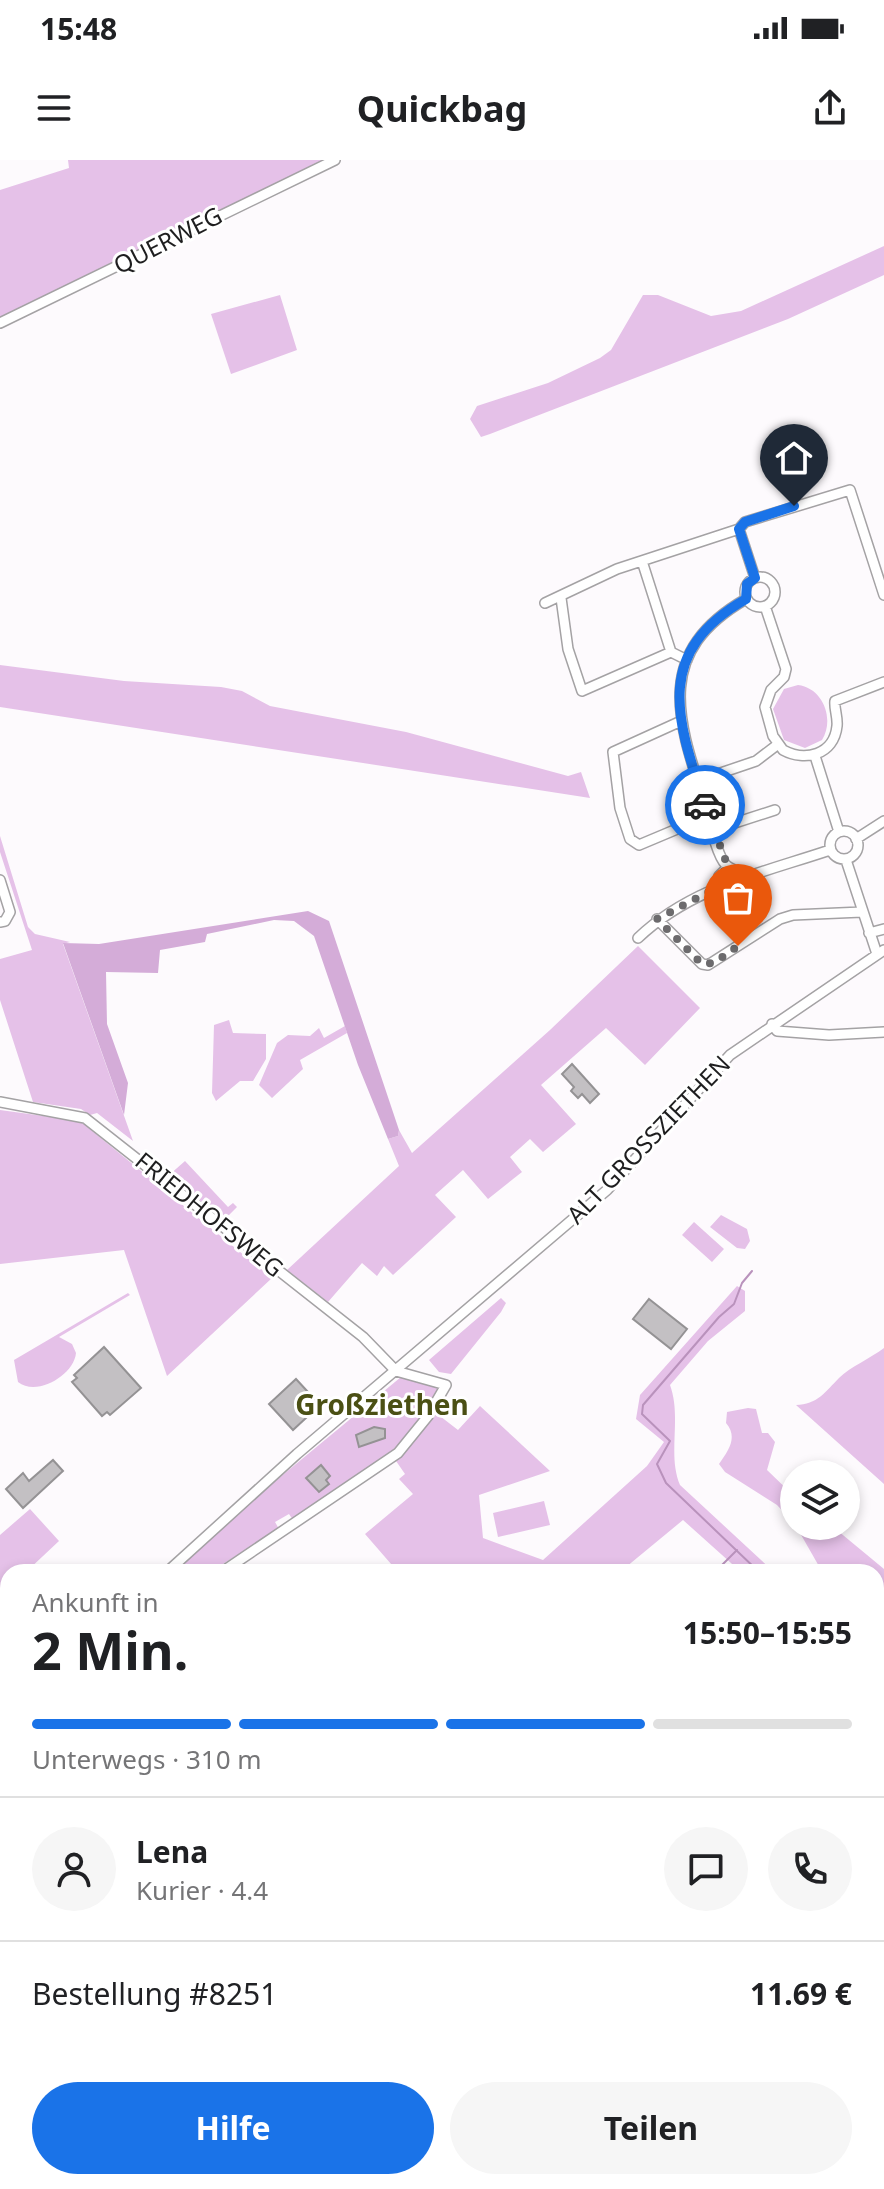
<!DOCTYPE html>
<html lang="de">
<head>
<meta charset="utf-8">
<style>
  body { margin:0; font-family:"Noto Sans",sans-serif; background:#f6f6f6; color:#202124; height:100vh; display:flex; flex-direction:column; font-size:30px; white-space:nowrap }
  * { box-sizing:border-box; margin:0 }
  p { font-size:26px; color:#757577 }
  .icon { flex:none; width:44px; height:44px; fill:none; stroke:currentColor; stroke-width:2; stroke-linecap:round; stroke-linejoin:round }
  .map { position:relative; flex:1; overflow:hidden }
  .sheet { position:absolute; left:0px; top:1404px; width:884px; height:626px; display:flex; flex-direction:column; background:#fff; border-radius:24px 24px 0 0; box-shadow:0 4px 12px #0003 }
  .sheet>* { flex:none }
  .buttons { position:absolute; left:780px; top:1300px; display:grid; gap:16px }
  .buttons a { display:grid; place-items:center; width:80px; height:80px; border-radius:50%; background:#fff; box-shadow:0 4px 12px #0003; font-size:40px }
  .pin { position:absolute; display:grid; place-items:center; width:68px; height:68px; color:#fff; margin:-82px -34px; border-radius:50% 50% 50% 0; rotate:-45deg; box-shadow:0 0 8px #0007 }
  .pin .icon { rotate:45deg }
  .courier { position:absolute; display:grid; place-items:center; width:80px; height:80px; margin:-40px; border:6px solid #1a73e8; border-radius:50%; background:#fff; color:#222; box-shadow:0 2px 10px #0007 }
  .summary em { font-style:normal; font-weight:700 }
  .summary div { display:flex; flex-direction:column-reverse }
  .summary { display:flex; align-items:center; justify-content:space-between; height:136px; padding:0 32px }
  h1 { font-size:52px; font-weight:700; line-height:60px }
  .bar { display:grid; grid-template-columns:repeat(4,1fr); gap:12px 8px; align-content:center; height:96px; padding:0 32px }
  .bar i { height:10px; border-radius:6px; background:#e0e0e0 }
  .bar .current { background:#1a73e8 }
  .bar p { grid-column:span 4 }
  .line { display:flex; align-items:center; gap:20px; padding:0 32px; border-top:2px solid #e0e0e0 }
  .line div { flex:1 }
  .round { display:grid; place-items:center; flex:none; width:84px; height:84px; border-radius:42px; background:#f6f6f6 }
  .action { display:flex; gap:16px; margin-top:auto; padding:16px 32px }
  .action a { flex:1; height:92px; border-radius:48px; background:#1a73e8; color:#fff; font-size:32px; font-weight:700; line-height:92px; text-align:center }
  .action a+a { background:#f6f6f6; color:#202124 }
  .status { display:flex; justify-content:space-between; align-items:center; height:56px; padding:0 40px; background:#fff; direction:ltr }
  .status svg { height:22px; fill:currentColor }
  header { display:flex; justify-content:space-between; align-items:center; height:104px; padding:0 32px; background:#fff; font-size:36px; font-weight:700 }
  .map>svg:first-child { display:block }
</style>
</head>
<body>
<div class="status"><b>15:48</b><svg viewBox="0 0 49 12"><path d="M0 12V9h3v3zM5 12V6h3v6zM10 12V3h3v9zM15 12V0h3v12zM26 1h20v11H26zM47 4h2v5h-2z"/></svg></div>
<header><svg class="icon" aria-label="menu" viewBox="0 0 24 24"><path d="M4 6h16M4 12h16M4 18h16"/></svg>Quickbag<svg class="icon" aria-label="share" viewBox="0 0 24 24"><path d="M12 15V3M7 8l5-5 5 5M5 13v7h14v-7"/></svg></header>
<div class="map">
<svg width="884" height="2029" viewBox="0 0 884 2029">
  <rect width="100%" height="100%" fill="#fdfafd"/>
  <path fill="#e5c1e8" d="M68,0H325L0,160V30L69,8Z
    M884,86V115L788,159L490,274L481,277L470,259L477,246L548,223L600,198L611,190L643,135H658L711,156L741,151Z
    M280,135L297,190L231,214L211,154Z
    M0,505L124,521L221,527L242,531L270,546L406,572L568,616L581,612L590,638L0,547Z
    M798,525C823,528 835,559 822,580L805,588L784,580L773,549L784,529Z
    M0,676L28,767L35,774L70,782L63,784L133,981L97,953L90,955L81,949L33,942L0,840V799L32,790L0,692Z
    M638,786L700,848L645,905L606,868L541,925L576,964L543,992L530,979L510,997L522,1012L488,1039L463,1010L435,1035L456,1057L393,1115L384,1106L377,1116L362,1103L328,1142L287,1110L399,1006L388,979L398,976L399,970L412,993L550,870Z
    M229,860L233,873L266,874V899L253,921H240L216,941L212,933L214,865Z
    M345,866L347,873L300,900L303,909L272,938L259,925L277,883L288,875L310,876L319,868L324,878Z
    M0,950L80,961L272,1118L167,1216L124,1090L0,1104Z
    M185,1001L228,1047L233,1043L237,1047L228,1056L221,1057L168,1016Z
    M721,1055L747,1069L750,1081L745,1089L737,1088L710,1067Z
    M694,1062L724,1089L712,1102L682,1075Z
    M737,1126L745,1131V1151L708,1181L670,1225C682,1258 667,1294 680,1325L774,1412H741L683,1360L620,1412H398L365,1374L413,1334L399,1319L405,1314L396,1301L385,1297L293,1360L289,1354L275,1362L279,1369L210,1412H174L244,1347L401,1217L448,1231L436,1253L458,1270L480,1246L550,1311L479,1335L483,1378L543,1400L647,1306L664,1282L636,1259L640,1235Z
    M128,1133L130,1135L59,1177L72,1184L76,1193C74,1215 37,1237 18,1222L14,1200Z
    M501,1138L506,1143L501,1152L451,1214L439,1212L429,1200Z
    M884,1188V1324L796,1245C817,1245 826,1231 839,1218C850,1207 871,1198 884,1188Z
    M748,1248L756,1249L762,1273H768L775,1282L767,1310L794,1336V1363L777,1345L725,1312L719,1304C729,1290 738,1277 726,1263L727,1252Z
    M544,1341L550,1365L498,1377L493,1353Z
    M30,1349L59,1381L26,1412H8V1464L0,1471V1375Z
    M796,1366H832L884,1409V1434L876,1428V1412L820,1408Z
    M0,1638L8,1645V1779L3,1775L0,1779Z"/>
  <path fill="#d4acd8" d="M308,751L329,761L399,970L398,976L388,979L358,905L314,776L294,761L274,760L207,774L205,782L160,790L158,813L106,812L107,864L128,923L124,955L63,783L99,784Z"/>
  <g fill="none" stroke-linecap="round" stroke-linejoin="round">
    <path stroke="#b992bc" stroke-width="2" d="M752,1111L742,1123L734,1144L719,1157L643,1245L642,1254L670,1281L657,1304L666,1323L759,1412
      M715,1412L737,1390
      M876,1531L884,1547
      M876,1599L884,1596
      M876,1741L884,1720
      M854,2022L856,2029"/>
  </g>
  <path fill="#c3c0c3" stroke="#949294" stroke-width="2" d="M572,904L599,934L590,943L582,934L578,938L571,931L574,927L562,914Z
    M649,1139L687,1169L671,1189L633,1159Z
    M104,1187L141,1228L110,1255L107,1252L102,1256L72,1222L77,1218L74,1215Z
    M296,1219L320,1245L293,1270L269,1244Z
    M374,1267L385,1269V1278L359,1287L356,1275Z
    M53,1300L63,1311L23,1348L6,1329L23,1313L29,1321Z
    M321,1305L330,1316L326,1320L329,1324L319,1332L306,1318Z"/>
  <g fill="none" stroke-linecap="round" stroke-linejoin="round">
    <defs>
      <path id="minor" d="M0,163L335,0
        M739,369L755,418
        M642,401L671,492
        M745 432a15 15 0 1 1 30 0a15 15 0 1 1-30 0Z
        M561,438L568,489L582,531L671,492L687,500
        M545,443L617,409L739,369L745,362L850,330L884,435
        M765,446L786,509L784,517L771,530L765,547L773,576L783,590C805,602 834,595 837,566C838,557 834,549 835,541L884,522
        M679,562L613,592L620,648L630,679L639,685L708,656
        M815,596L839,672
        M697,621L756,601L777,585
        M713,670L775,650
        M830 685a14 14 0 1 1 28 0a14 14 0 1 1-28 0Z
        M856,679L884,661
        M846,700L877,794
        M745,717C740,711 731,710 726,705C716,695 708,655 704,641C677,558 654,492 746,439
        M0,720L10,752L5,761L0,762
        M718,727L719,716L728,707
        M657,759L702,804L708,805L780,759L793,755L862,752
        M869,773L884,769
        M638,778C691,727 762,713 830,690
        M772,864L777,871L829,875L884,872
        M0,942L85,958L363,1177L396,1211L446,1225L428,1256L398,1293L222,1412
        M167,1412L297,1294L607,1030L730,895L884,790
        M0,1559L8,1554"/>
    </defs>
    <use href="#minor" stroke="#a4a2a4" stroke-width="12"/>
    <use href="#minor" stroke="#fff" stroke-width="9"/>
  </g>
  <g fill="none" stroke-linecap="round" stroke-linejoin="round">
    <path stroke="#6c6b6d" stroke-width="8" stroke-dasharray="0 14.4" d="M705,645L728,707L719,716L718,727L657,759L702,804L714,803L738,786"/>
    <path stroke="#1a73e8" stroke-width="10" d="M705,645C677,560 652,493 746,439L747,424L755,418L739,369L745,362L794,346"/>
  </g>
  <g text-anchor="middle" stroke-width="6" stroke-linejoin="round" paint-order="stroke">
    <g font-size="24" fill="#1e1e1f" stroke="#fff">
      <text transform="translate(168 81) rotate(-27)" y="8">QUERWEG</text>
      <text transform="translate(649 980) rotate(-46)" y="8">ALT GROSSZIETHEN</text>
      <text transform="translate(209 1055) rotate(39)" y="8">FRIEDHOFSWEG</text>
    </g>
    <g font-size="28" font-weight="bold" fill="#4b5014" stroke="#fff">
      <text x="382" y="1255">Großziethen</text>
    </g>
  </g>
</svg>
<div class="buttons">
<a><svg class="icon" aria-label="layers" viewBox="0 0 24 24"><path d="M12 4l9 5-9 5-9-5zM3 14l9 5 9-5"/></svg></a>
</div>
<div class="pin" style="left:738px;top:786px;background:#ea580c"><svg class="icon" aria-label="bag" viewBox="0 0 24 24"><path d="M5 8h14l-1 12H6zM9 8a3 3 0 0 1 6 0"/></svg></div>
<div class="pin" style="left:794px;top:346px;background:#1f2937"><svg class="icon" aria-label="home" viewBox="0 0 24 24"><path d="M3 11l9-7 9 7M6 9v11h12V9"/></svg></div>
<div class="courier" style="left:705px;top:645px"><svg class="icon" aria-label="car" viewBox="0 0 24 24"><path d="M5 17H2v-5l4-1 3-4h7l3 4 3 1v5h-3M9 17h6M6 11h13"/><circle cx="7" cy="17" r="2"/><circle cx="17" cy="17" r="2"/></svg></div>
<section class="sheet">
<div class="summary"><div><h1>2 Min.</h1><p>Ankunft in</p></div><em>15:50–15:55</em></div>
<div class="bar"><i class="current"></i><i class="current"></i><i class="current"></i><i></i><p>Unterwegs · 310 m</p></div>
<div class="line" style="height:144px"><a class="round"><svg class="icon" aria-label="person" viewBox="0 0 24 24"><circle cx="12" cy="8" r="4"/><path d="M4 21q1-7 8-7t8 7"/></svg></a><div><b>Lena</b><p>Kurier · 4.4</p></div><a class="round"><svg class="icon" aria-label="chat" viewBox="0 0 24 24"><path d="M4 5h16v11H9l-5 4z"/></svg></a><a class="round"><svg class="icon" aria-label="phone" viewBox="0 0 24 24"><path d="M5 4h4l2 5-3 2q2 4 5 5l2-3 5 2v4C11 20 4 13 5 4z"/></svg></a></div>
<div class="line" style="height:104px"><div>Bestellung #8251</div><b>11.69 €</b></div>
<div class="action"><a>Hilfe</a><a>Teilen</a></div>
</section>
</div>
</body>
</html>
